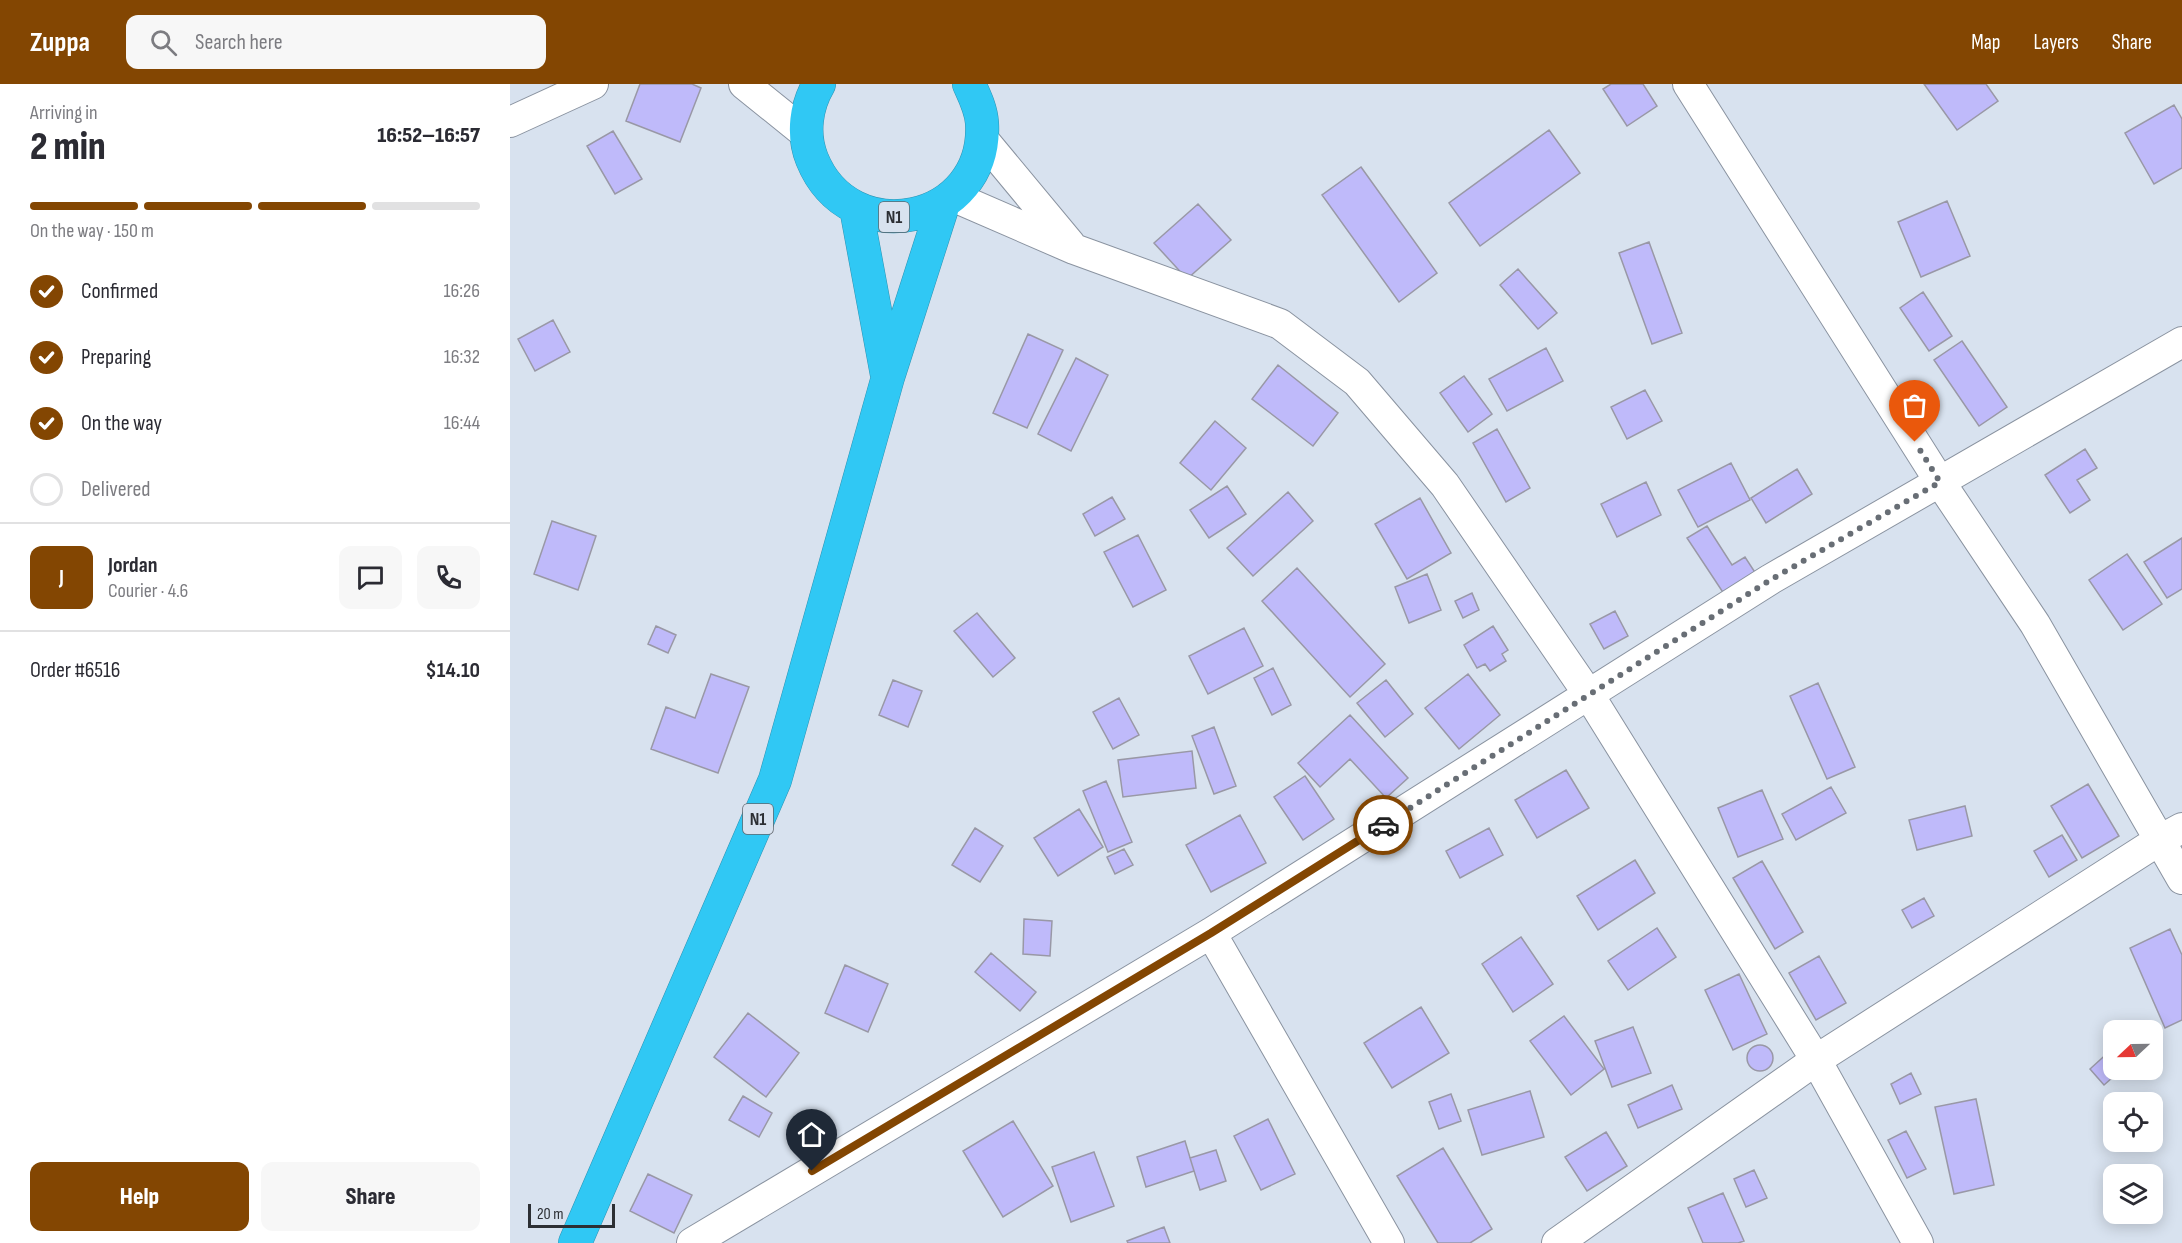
<!DOCTYPE html>
<html lang="en">
<head>
<meta charset="utf-8">
<style>
  body { margin:0; font-family:"Sofia Sans Condensed",sans-serif; background:#f7f7f7; color:#2b2b33; height:100vh; display:flex; flex-direction:column; font-size:22px; white-space:nowrap }
  * { box-sizing:border-box; margin:0 }
  p { font-size:20px; color:#7c7c81 }
  .icon { flex:none; width:33px; height:33px; fill:none; stroke:currentColor; stroke-width:2; stroke-linecap:round; stroke-linejoin:round }
  .map { position:relative; flex:1; overflow:hidden }
  .drawer { display:flex; flex-direction:column; background:#fff; width:510px }
  .drawer>* { flex:none }
  .needle { width:39px; rotate:248deg }
  .fabs { position:absolute; left:1593px; top:936px; display:grid; gap:12px }
  .fabs a { display:grid; place-items:center; width:60px; height:60px; border-radius:12px; background:#fff; box-shadow:0 3px 15px #0003; font-size:30px }
  .scale { position:absolute; left:18px; bottom:15px; width:87px; box-sizing:border-box; padding-left:6px; border:3px solid #2c2f34; border-top:0; font-size:16px; line-height:21px; white-space:nowrap; color:#2c2f34; -webkit-text-stroke:4px #d8e2ef; paint-order:stroke }
  .pin { position:absolute; display:grid; place-items:center; width:51px; height:51px; color:#fff; margin:-62px -26px; border-radius:50% 50% 50% 0; rotate:-45deg; box-shadow:0 0 6px #0007 }
  .pin .icon { rotate:45deg }
  .courier { position:absolute; display:grid; place-items:center; width:60px; height:60px; margin:-30px; border:4px solid #834602; border-radius:50%; background:#fff; color:#222; box-shadow:0 2px 8px #0007 }
  .overview em { font-style:normal; font-weight:800 }
  .overview div { display:flex; flex-direction:column-reverse }
  .overview { display:flex; align-items:center; justify-content:space-between; height:102px; padding:0 30px }
  h1 { font-size:39px; font-weight:800; line-height:45px }
  .bar { display:grid; grid-template-columns:repeat(4,1fr); gap:9px 6px; align-content:center; height:72px; padding:0 30px }
  .bar i { height:8px; border-radius:4px; background:#e1e1e2 }
  .bar .on { background:#834602 }
  .bar p { grid-column:span 4 }
  .line { display:flex; align-items:center; gap:15px; padding:0 30px; border-top:2px solid #e1e1e2 }
  .line div { flex:1 }
  .round { display:grid; place-items:center; flex:none; width:63px; height:63px; border-radius:12px; background:#f7f7f7 }
  ol { padding:0 30px; list-style:none }
  li { display:flex; align-items:center; gap:18px; height:66px }
  li p { margin-inline-start:auto }
  li .icon { padding:6px; border-radius:50%; background:#834602; color:#fff; stroke-width:4 }
  li:last-child { color:#7c7c81 }
  li i { width:33px; height:33px; border:3px solid #e1e1e2; border-radius:50% }
  .button { display:flex; gap:12px; margin-top:auto; padding:12px 30px }
  .button a { flex:1; height:69px; border-radius:12px; background:#834602; color:#fff; font-size:24px; font-weight:800; line-height:69px; text-align:center }
  .button a+a { background:#f7f7f7; color:#2b2b33 }
  header { display:flex; align-items:center; gap:36px; box-sizing:border-box; height:84px; padding:0 30px; background:#834602; color:#fff }
  header strong { font-size:28px }
  nav { display:flex; gap:33px; margin-inline-start:auto; font-size:21px }
  .search { width:420px; height:54px; background:#f7f7f7; display:flex; align-items:center; gap:15px; box-sizing:border-box; padding:0 21px; border-radius:12px; color:#7c7c81; font-size:22px }
  main { display:flex; flex:1; min-height:0 }
  .map>svg:first-child { display:block }
</style>
</head>
<body>
<header>
<strong>Zuppa</strong>
<div class="search"><svg class="icon" aria-label="search" viewBox="0 0 24 24"><circle cx="10" cy="10" r="6"/><path d="M15 15l6 6"/></svg>Search here</div>
<nav><a>Map</a><a>Layers</a><a>Share</a></nav>
</header>
<main>
<section class="drawer">
<div class="overview"><div><h1>2 min</h1><p>Arriving in</p></div><em>16:52–16:57</em></div>
<div class="bar"><i class="on"></i><i class="on"></i><i class="on"></i><i></i><p>On the way · 150 m</p></div>
<ol>
<li><svg class="icon" aria-label="check" viewBox="0 0 24 24"><path d="M5 12l5 5 9-10"/></svg>Confirmed<p>16:26</p></li>
<li><svg class="icon" aria-label="check" viewBox="0 0 24 24"><path d="M5 12l5 5 9-10"/></svg>Preparing<p>16:32</p></li>
<li><svg class="icon" aria-label="check" viewBox="0 0 24 24"><path d="M5 12l5 5 9-10"/></svg>On the way<p>16:44</p></li>
<li><i></i>Delivered</li>
</ol>
<div class="line" style="height:108px"><b class="round" style="background:#834602;color:#fff">J</b><div><b>Jordan</b><p>Courier · 4.6</p></div><a class="round"><svg class="icon" aria-label="chat" viewBox="0 0 24 24"><path d="M4 5h16v11H9l-5 4z"/></svg></a><a class="round"><svg class="icon" aria-label="phone" viewBox="0 0 24 24"><path d="M5 4h4l2 5-3 2q2 4 5 5l2-3 5 2v4C11 20 4 13 5 4z"/></svg></a></div>
<div class="line" style="height:78px"><div>Order #6516</div><b>$14.10</b></div>
<div class="button"><a>Help</a><a>Share</a></div>
</section>
<div class="map">
<svg width="1672" height="1159" viewBox="0 0 1672 1159">
  <rect width="100%" height="100%" fill="#d8e2ef"/>
  <path fill="#bfbafa" stroke="#9998a6" stroke-width="1.5" d="M130,0H182L191,4L170,58L116,37Z
    M1101,0H1133L1147,22L1117,42L1093,5Z
    M1414,0H1476L1488,17L1447,46Z
    M1664,21L1672,35V84L1644,100L1615,49Z
    M1039,46L1070,89L970,162L939,119Z
    M103,47L132,95L105,110L77,62Z
    M851,83L927,189L889,218L812,111Z
    M1437,117L1460,172L1411,193L1388,138Z
    M688,120L721,156L677,195L644,159Z
    M1139,158L1172,249L1142,260L1109,169Z
    M1008,185L1047,229L1028,245L990,201Z
    M1413,208L1442,252L1419,267L1390,224Z
    M43,236L60,268L25,287L8,255Z
    M518,250L553,266L517,344L483,329Z
    M1452,257L1497,323L1469,342L1424,276Z
    M1036,264L1053,297L997,327L979,295Z
    M566,274L598,291L561,367L528,350Z
    M768,281L828,329L803,362L742,315Z
    M954,292L982,330L958,348L930,309Z
    M1135,306L1152,337L1117,355L1101,323Z
    M705,337L736,364L701,406L670,379Z
    M987,345L1020,404L996,418L963,359Z
    M1575,365L1587,384L1567,396L1580,416L1560,429L1535,391Z
    M1221,379L1240,416L1188,443L1168,406Z
    M1287,385L1302,410L1256,439L1241,414Z
    M1136,398L1151,431L1107,453L1091,420Z
    M717,402L736,430L699,454L680,426Z
    M778,408L803,437L743,492L717,464Z
    M602,413L615,435L585,452L573,430Z
    M910,414L941,469L897,495L865,440Z
    M42,437L86,452L68,506L24,490Z
    M1197,442L1222,481L1235,473L1250,496L1218,516L1177,454Z
    M628,451L656,506L623,523L594,468Z
    M1672,454V505L1657,514L1634,478Z
    M1617,470L1652,520L1613,546L1579,496Z
    M787,484L875,580L840,613L752,517Z
    M917,490L931,526L899,539L885,503Z
    M962,509L969,526L953,534L945,517Z
    M1105,527L1118,552L1094,565L1080,540Z
    M467,529L505,574L483,593L444,547Z
    M146,542L166,551L158,569L138,560Z
    M983,542L998,566L992,570L996,577L980,587L975,580L967,584L954,561Z
    M734,544L753,582L698,610L679,572Z
    M763,584L781,621L762,631L744,594Z
    M201,590L239,603L208,689L141,665L156,623L185,634Z
    M958,590L990,631L949,665L915,624Z
    M383,596L412,607L398,643L369,631Z
    M876,596L903,630L875,653L847,619Z
    M1308,599L1345,683L1317,695L1280,612Z
    M609,614L629,651L603,665L583,628Z
    M840,631L898,694L876,714L840,675L810,703L788,679Z
    M704,643L726,702L704,710L682,652Z
    M682,667L686,704L613,713L608,676Z
    M1056,686L1079,724L1027,754L1005,716Z
    M795,692L824,735L793,756L764,713Z
    M596,697L622,758L598,768L573,707Z
    M1578,700L1609,752L1572,774L1541,722Z
    M1321,703L1336,729L1286,756L1272,730Z
    M1252,706L1273,755L1228,773L1208,724Z
    M1455,722L1462,752L1407,766L1399,736Z
    M569,725L593,763L548,792L524,754Z
    M730,731L756,779L701,808L676,761Z
    M465,744L493,762L470,798L442,781Z
    M979,744L993,771L950,794L936,767Z
    M1552,751L1567,776L1539,793L1524,767Z
    M614,765L623,781L605,790L597,773Z
    M1125,776L1145,809L1088,846L1067,812Z
    M1252,777L1293,848L1265,865L1223,794Z
    M1414,814L1424,832L1402,844L1392,826Z
    M514,835L542,837L540,872L513,870Z
    M1147,844L1166,873L1118,906L1098,877Z
    M1660,845L1672,871V936L1655,944L1620,864Z
    M1011,853L1043,900L1003,928L972,880Z
    M481,869L526,908L510,927L465,888Z
    M1309,872L1336,919L1306,936L1279,889Z
    M335,881L378,900L358,948L315,929Z
    M1229,890L1257,950L1223,966L1195,906Z
    M911,923L939,969L882,1004L854,959Z
    M238,929L289,969L256,1013L204,973Z
    M1054,932L1094,985L1061,1011L1020,957Z
    M1123,943L1141,989L1102,1003L1085,957Z
    M1237 974a13 13 0 1 1 26 0a13 13 0 1 1-26 0Z
    M1602,965L1604,986H1611L1594,1001L1580,985Z
    M1401,989L1411,1010L1390,1020L1381,1000Z
    M1162,1001L1172,1025L1128,1044L1118,1021Z
    M1020,1007L1034,1053L972,1071L958,1026Z
    M941,1010L951,1037L929,1045L919,1018Z
    M233,1012L262,1029L249,1053L219,1036Z
    M1466,1015L1484,1101L1444,1110L1425,1023Z
    M758,1035L785,1090L751,1106L724,1052Z
    M503,1037L543,1102L493,1133L453,1067Z
    M1396,1047L1416,1085L1397,1094L1378,1056Z
    M1096,1048L1117,1082L1077,1107L1055,1073Z
    M675,1057L684,1087L636,1103L627,1073Z
    M933,1064L982,1145L960,1159H928L887,1092Z
    M706,1066L716,1097L690,1106L680,1074Z
    M584,1068L604,1122L561,1138L542,1083Z
    M1244,1086L1257,1114L1236,1123L1224,1095Z
    M138,1090L182,1111L164,1149L120,1127Z
    M1213,1109L1234,1157L1228,1159H1193L1178,1124Z
    M654,1143L660,1159H618L617,1157Z"/>
  <g fill="none" stroke-linecap="round" stroke-linejoin="round">
    <defs>
      <path id="minor" d="M234,0L296,50
        M1178,0L1430,398L1525,540L1672,795
        M0,38L83,0
        M472,54L560,160
        M442,112L564,165L770,240L847,298L935,401L1079,611L1306,976L1408,1159
        M701,849L879,1159
        M182,1159L701,849L1261,495L1672,258
        M1047,1159L1306,976L1648,757L1672,744"/>
      <path id="highway" d="M309,0C296,22 292,50 302,75C340,169 478,140 472,39C471,25 465,13 459,0
        M346,124L377,291
        M65,1159L265,696L378,293L434,118"/>
    </defs>
    <use href="#minor" stroke="#8a93a0" stroke-width="32"/>
    <use href="#highway" stroke="#2f92b1" stroke-width="34"/>
    <use href="#minor" stroke="#fff" stroke-width="30"/>
    <use href="#highway" stroke="#30c8f4" stroke-width="33"/>
  </g>
  <g fill="none" stroke-linecap="round" stroke-linejoin="round">
    <path stroke="#686e75" stroke-width="6" stroke-dasharray="0 10.8" d="M873,741L1262,495L1430,398L1405,358"/>
    <path stroke="#834602" stroke-width="8" d="M302,1087L701,849L873,741"/>
  </g>
  <g text-anchor="middle" stroke-width="4.5" stroke-linejoin="round" paint-order="stroke">
    <g fill="#d8e2ef" stroke="#60656c" stroke-width="1.5">
      <rect x="369" y="118" width="30" height="30" rx="4.5"/>
      <rect x="233" y="720" width="30" height="30" rx="4.5"/>
    </g>
    <g font-size="18" font-weight="bold" fill="#2c2f34">
      <text x="384" y="139">N1</text>
      <text x="248" y="741">N1</text>
    </g>
  </g>
</svg>
<div class="fabs">
<a><svg class="needle" viewBox="-14 -14 28 28"><path d="M0-13l5 13h-10z" fill="#e53935"/><path d="M0 13l5-13h-10z" fill="#7c7c81"/></svg></a>
<a><svg class="icon" aria-label="locate" viewBox="0 0 24 24"><circle cx="12" cy="12" r="6"/><path d="M12 2v4M12 18v4M2 12h4M18 12h4"/></svg></a>
<a><svg class="icon" aria-label="layers" viewBox="0 0 24 24"><path d="M12 4l9 5-9 5-9-5zM3 14l9 5 9-5"/></svg></a>
</div>
<div class="scale">20 m</div>
<div class="pin" style="left:1405px;top:358px;background:#ea580c"><svg class="icon" aria-label="bag" viewBox="0 0 24 24"><path d="M5 8h14l-1 12H6zM9 8a3 3 0 0 1 6 0"/></svg></div>
<div class="pin" style="left:302px;top:1087px;background:#1f2937"><svg class="icon" aria-label="home" viewBox="0 0 24 24"><path d="M3 11l9-7 9 7M6 9v11h12V9"/></svg></div>
<div class="courier" style="left:873px;top:741px"><svg class="icon" aria-label="car" viewBox="0 0 24 24"><path d="M5 17H2v-5l4-1 3-4h7l3 4 3 1v5h-3M9 17h6M6 11h13"/><circle cx="7" cy="17" r="2"/><circle cx="17" cy="17" r="2"/></svg></div>
</div>
</main>
</body>
</html>
